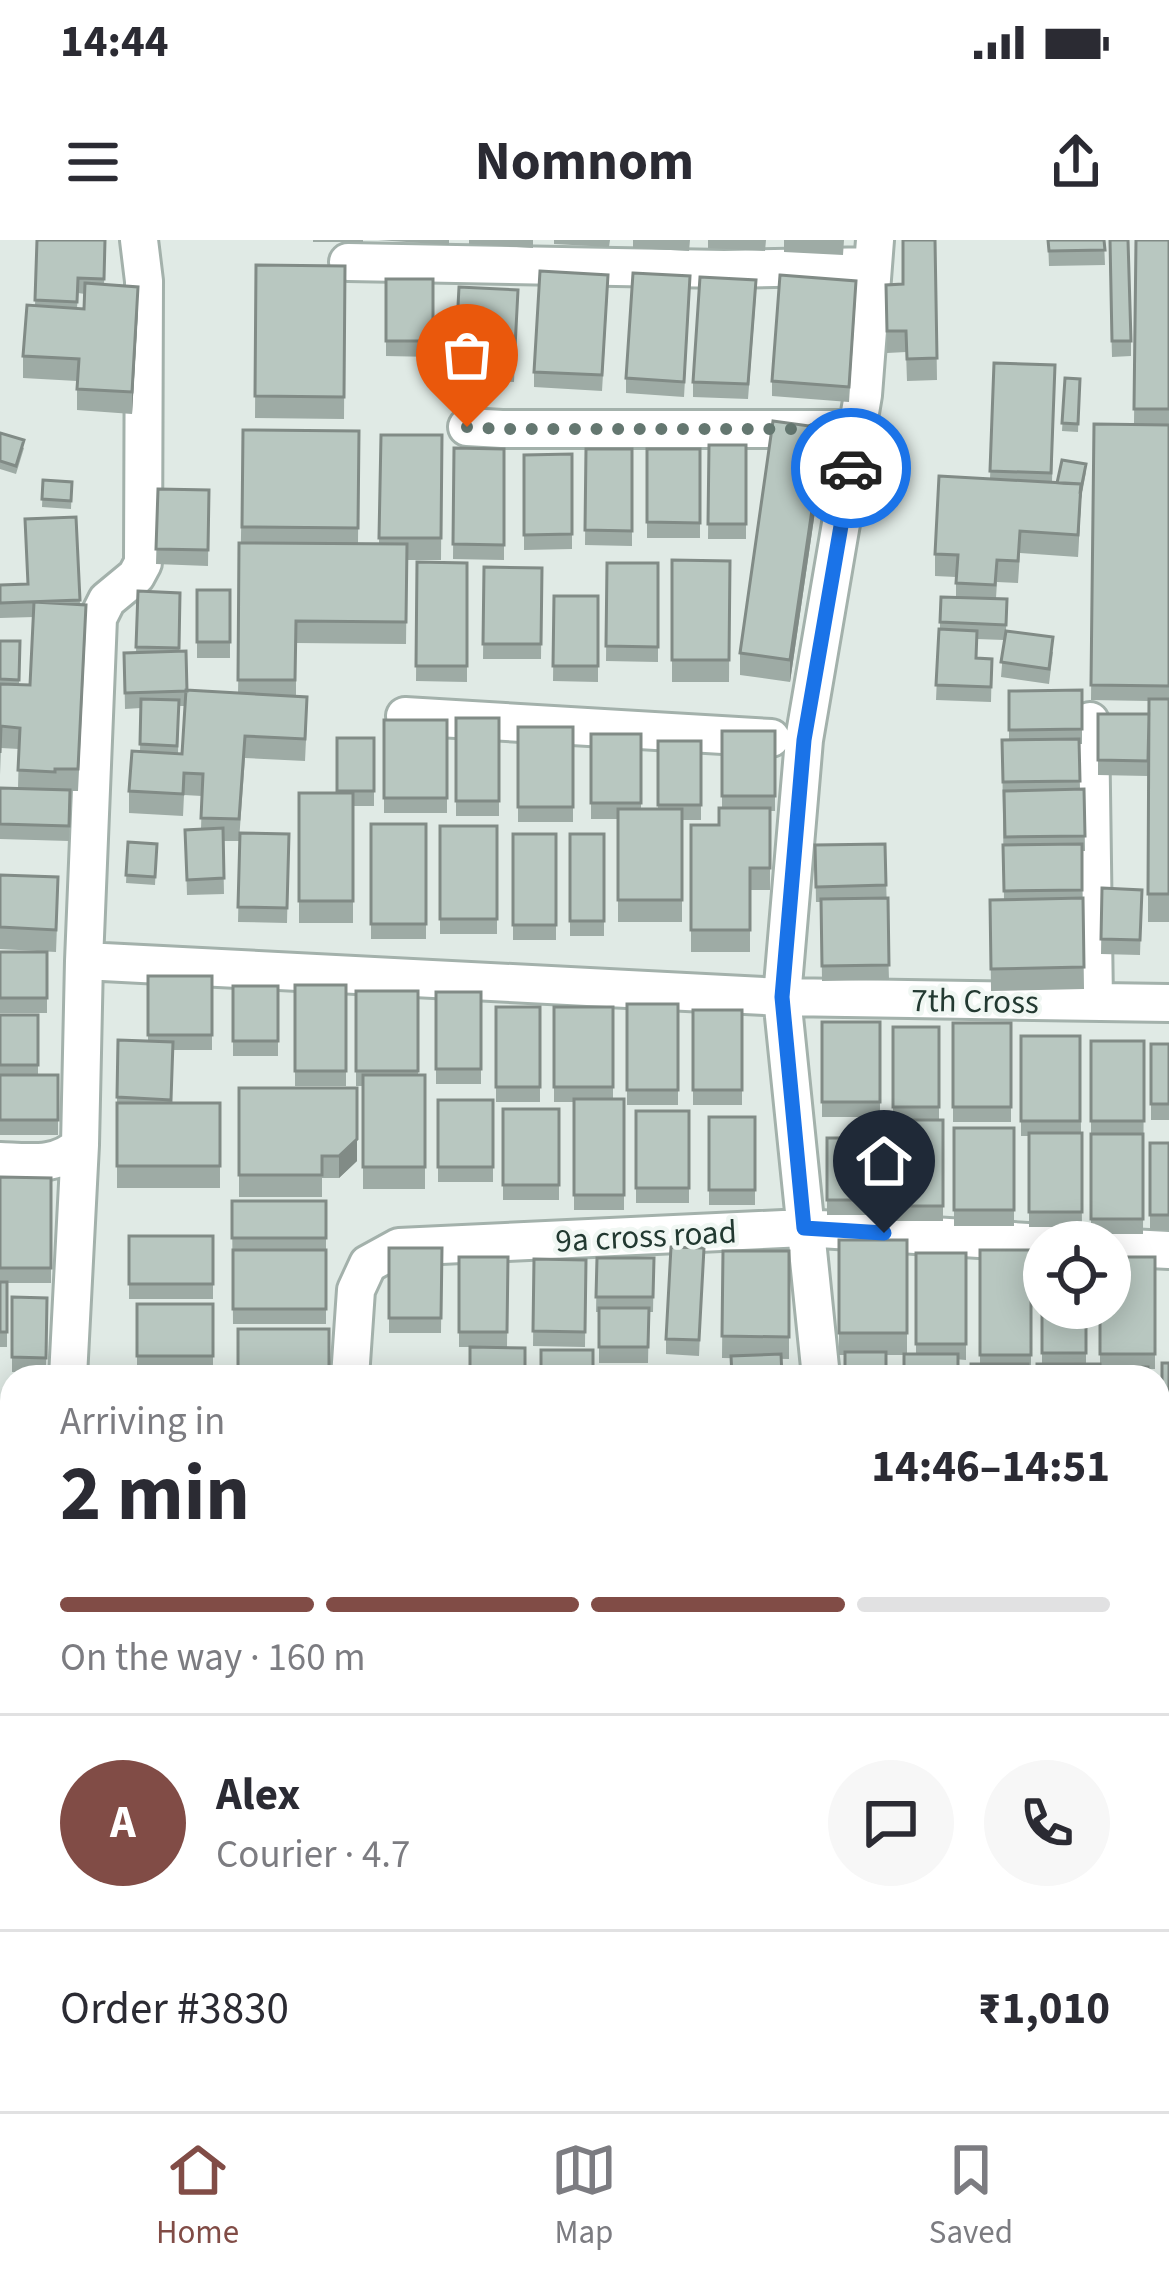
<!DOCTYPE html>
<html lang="en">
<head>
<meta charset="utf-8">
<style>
  body { margin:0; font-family:"Source Sans 3",sans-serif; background:#f7f7f7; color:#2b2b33; height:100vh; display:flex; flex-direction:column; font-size:45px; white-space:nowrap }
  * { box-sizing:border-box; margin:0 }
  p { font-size:39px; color:#7c7c81 }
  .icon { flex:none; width:66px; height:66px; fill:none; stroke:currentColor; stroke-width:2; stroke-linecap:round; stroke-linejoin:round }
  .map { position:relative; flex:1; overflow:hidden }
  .panel { position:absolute; left:0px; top:1125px; width:1170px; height:747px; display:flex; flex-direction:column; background:#fff; border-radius:36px 36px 0 0; box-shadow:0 6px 30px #0003 }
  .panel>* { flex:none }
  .tools { position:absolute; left:1023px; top:981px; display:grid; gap:24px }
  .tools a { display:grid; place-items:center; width:108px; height:108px; border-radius:50%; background:#fff; box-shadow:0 6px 30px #0003; font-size:60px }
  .pin { position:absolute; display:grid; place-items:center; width:102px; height:102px; color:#fff; margin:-123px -51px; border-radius:50% 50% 50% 0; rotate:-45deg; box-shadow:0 0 12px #0007 }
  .pin .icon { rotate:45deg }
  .courier { position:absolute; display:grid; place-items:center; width:120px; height:120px; margin:-60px; border:9px solid #1a73e8; border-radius:50%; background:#fff; color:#222; box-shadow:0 3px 15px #0007 }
  .summary em { font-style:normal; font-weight:700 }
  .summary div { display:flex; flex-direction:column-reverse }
  .summary { display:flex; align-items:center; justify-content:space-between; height:204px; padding:0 60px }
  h1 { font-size:78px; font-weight:700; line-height:90px }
  .bar { display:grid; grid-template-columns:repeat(4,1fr); gap:18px 12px; align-content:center; height:144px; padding:0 60px }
  .bar i { height:15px; border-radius:9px; background:#e1e1e2 }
  .bar .selected { background:#814c46 }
  .bar p { grid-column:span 4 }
  .line { display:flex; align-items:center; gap:30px; padding:0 60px; border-top:3px solid #e1e1e2 }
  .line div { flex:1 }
  .round { display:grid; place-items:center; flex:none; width:126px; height:126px; border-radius:63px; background:#f7f7f7 }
  .status { display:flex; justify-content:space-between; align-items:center; height:84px; padding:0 60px; background:#fff; direction:ltr }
  .status svg { height:33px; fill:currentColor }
  header { display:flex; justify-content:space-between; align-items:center; height:156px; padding:0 60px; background:#fff; font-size:54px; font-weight:700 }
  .menu { display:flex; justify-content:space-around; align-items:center; height:168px; border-top:3px solid #e1e1e2; background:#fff; font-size:33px; color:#7c7c81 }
  .menu a { display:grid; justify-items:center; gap:6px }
  .menu .selected { color:#814c46 }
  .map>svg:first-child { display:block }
</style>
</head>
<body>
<div class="status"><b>14:44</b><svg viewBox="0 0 49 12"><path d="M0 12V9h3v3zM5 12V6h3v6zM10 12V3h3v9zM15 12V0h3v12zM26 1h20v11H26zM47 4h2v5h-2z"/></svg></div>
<header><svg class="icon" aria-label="menu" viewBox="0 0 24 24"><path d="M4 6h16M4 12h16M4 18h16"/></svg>Nomnom<svg class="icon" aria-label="share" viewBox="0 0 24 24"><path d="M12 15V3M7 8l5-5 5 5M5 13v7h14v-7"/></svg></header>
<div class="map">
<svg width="1169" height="1871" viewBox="0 0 1169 1871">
  <rect width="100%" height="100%" fill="#e0eae5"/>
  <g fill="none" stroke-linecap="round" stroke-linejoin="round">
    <defs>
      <path id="minor" d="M348,22L724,29L873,26
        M467,187L502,189H858
        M405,476L771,498
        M1090,481L1094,762
        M84,721L98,378L107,360L136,336L143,323L144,41L139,0
        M0,921C29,922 58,927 80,905L84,721L782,757L1169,763
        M1110,1007L1169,1010
        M68,1137L80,905
        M350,1137L356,1050L368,1024L399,1007L804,988L1044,1003
        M821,1137L782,757L804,500L863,155L875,0
        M1158,1259H1169
        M1158,1545H1169
        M0,1847H12
        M1158,1852H1169
        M333,1860L334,1871
        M45,1871L46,1860"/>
    </defs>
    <use href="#minor" stroke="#a3b1ab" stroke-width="42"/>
    <use href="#minor" stroke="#fff" stroke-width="36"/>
  </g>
  <path fill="#9eaba5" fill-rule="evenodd" d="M37,0H106L104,44L138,69L132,174L77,170V141L23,138V116L35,66ZM78,53L85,54L84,69L77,68Z
    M313,0H363V2H313Z
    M378,0H449V5Z
    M469,0H533V8L469,4Z
    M554,0H610L609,7L554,4Z
    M633,0H690L689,11L633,8Z
    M708,0H766L765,11L708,8Z
    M784,0H844L843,15L784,12Z
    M935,0L937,140L907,141L906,112L887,113L886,45L903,44Z
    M1048,0H1104L1105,25L1049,26Z
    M1109,0L1131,101V116L1112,117Z
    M1136,0H1169V682H1148V536L1098,535V474H1149V461L1091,460L1094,184H1134Z
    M256,25L345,26L344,179L255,178Z
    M386,39H433V117L386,116Z
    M518,50L514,142L455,139V124Z
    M608,50L602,151L534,147V132Z
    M690,52L684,157L626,153V138Z
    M756,55L748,159L693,157V142Z
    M856,56L849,162L772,156V141Z
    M994,123L1055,125L1052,242L1057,243L1086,232L1081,259L1078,317L1020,313L1018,343L997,342L996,358L1007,359L1006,391L1053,412L1049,444L1001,437L1004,400L977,399V418L992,419L991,462L936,460L939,389H940V382L956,357V337L935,336V314L990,239Z
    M1065,138L1080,139L1078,192L1062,191Z
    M243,190L359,191L358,303L379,304L381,195H442L441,320H407L406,404L296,403V456L307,479L305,521L245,518L239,601H223L224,654L187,655L185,590L201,589L202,556L184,555L183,576L129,573V551L140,511L141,468L125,469L124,413L136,412L138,351L180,353L179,411L187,450L238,453ZM179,466H185L182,514H178Z
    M0,193L24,208L16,234L0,229Z
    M709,205H746V299H708Z
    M454,208L504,209V320L453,319Z
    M586,209H632V306L585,305Z
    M647,209H700V298H647Z
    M824,210L790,442L740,435V413Z
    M572,214V309L524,310V215Z
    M43,240L72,242L71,269L42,267Z
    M158,249L209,250L208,326L156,324Z
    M76,277L80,364L86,387L78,551H70L69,601L0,599V548H18L19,509L1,508L0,535V401H20L19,445H30L34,377L0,378V345L27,344Z
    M672,320L730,321L729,442H672Z
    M417,322L467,323V442L416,441Z
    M607,323H658V422L606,421Z
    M484,327L542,328L541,419H483Z
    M197,350H230V418H197Z
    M554,356H598V442L553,441Z
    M1082,450V504H1079L1080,549H1084L1085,611H1082L1084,749L991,751L990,660L1004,659L1002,500H1009V451Z
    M456,478H499V576H456Z
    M384,480H447V573H384Z
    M518,487H573V582H518Z
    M722,491H775V571H770V650H750V712H691V585H719L722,568Z
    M591,494H641V569H658V501H701V580H682V682H618V579H591Z
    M337,498H374V566H353V683H299V553H337Z
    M371,584H426V699H371Z
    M440,586H497V694H440Z
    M240,593L289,594L287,683L238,682Z
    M513,594H556V700H513Z
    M570,594H604V696H570Z
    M128,602L157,604L155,645L126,643Z
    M885,604L889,740L822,741L821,662H816L815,605Z
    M0,635L58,659L56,712L0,709Z
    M1102,648L1142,650L1140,715L1101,714Z
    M0,712H47V773H0Z
    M148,736H212V810H173L171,863H220V948H117V857L148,801Z
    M295,745H346V846H295Z
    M233,746H278V816H233Z
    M356,751H418V835H425V949H363V846H356Z
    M436,752H481V844H436Z
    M627,764H678V865H627Z
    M496,767H540V862H496Z
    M554,767H613V859H624V970H574V862H554Z
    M693,770H742V865H693Z
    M0,775H38V835H58V895H0Z
    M822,782H880V877H822Z
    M953,783H1011V882H953Z
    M893,787H939V880H943V981H886V880H893Z
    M1021,796H1080L1082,987H1029V896H1021Z
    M1091,801H1144L1143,994H1091Z
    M1151,804H1169V880H1151Z
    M239,848L357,921L339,938H322V957H239Z
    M438,860H493V942H438Z
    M503,869H559V960H503Z
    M636,871H689V963H636Z
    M709,877H755V965H709Z
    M954,888H1014V986H954Z
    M827,898H874V975H827Z
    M1150,903H1169V990H1150Z
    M0,937L51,938V1043H7V1107H0Z
    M232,961H326V1084H233Z
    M129,996H213V1059H129Z
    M839,1000H907V1114H916V1013H966V1120L904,1115H839Z
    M389,1008H442L441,1093H389Z
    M704,1008L699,1116L666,1114V1099Z
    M980,1010H1031V1130L980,1124Z
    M1042,1010L1086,1068V1124H1100V1068L1155,1017V1129H1100L1042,1124Z
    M723,1011H789V1119L722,1118Z
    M459,1017H508L507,1107H459Z
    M597,1018H654L653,1072H649L648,1123H599V1072H596Z
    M534,1019L586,1020L585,1107L533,1106Z
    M12,1057L47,1058L46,1133L12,1132Z
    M137,1064H213V1131H137Z
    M1162,1123H1169V1224H1162Z
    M0,1204L12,1205V1353H0Z
    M0,1366H12V1555H0Z
    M1158,1396H1169V1510H1158Z
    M1158,1557H1169V1680H1158Z
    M0,1647H12V1829L0,1828Z
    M1158,1722H1169V1819H1158Z"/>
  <path fill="#818b86" d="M138,47V69L132,174V152Z
    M824,188V210L790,442V420Z
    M1086,224L1081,259L1078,317L1081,244Z
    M357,899V921L339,938V916Z"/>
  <path fill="#b8c7c0" stroke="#818b86" stroke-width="3" d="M37,0H105L104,39L78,38L77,62L35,60Z
    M903,0H935L937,118L907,119L906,91H887L886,45L903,44Z
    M1048,0H1104L1105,10L1049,11Z
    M1110,0H1128L1131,101H1112Z
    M1136,0H1169V169H1134Z
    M256,25L345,26L344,157L255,156Z
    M540,31L608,35L602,135L534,132Z
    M633,33L690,36L684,142L626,138Z
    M780,35L856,41L849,147L772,141Z
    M700,37L756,40L748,144L693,142Z
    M386,39H433V101H386Z
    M85,43L138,47L132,152L77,149L79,119L23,116L27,65L84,69Z
    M459,47L518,50L514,127L455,124Z
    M994,123L1055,125L1051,233L990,231Z
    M1065,138L1080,139L1078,184L1062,183Z
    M773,181L824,188L790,420L740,413Z
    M1094,184L1169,185V446L1091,445Z
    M243,190L359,191L358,288L242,287Z
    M0,193L24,200L16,226L0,221Z
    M381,195H442L441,298H379Z
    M709,205H746V284H708Z
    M454,208L504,209V305L453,304Z
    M586,209H632V291L585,290Z
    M647,209H700V283L647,282Z
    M572,214V294L524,295V215Z
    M1062,220L1086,224L1080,254L1081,244L1057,243Z
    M939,236L1081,244L1078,295L1020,291L1018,321L997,320L995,345L956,343L958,315L935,314Z
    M43,240L72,242L71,261L42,259Z
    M158,249L209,250L208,310L156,309Z
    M76,277L80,360L0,363V345L28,344L25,279Z
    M239,303L407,304L406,382L296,381L295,440H238Z
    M672,320L730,321L729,420H672Z
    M417,322L467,323V426H416Z
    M607,323H658V407L606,406Z
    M484,327L542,328L541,404H483Z
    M197,350H230V402H197Z
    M138,351L180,353L179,408L136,407Z
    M554,356H598V426H553Z
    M941,357L1007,359L1006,385L940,382Z
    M34,362L86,365L78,529H55V532L18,530L20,488L1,486L0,513V444L30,445Z
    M939,389L977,391L976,418L992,419L991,447L936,445Z
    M1006,391L1053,397L1049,429L1001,422Z
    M0,401H20L19,440L0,439Z
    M186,411L187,451L125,453L124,413Z
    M186,450L307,457L305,499L245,496L239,579L201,578L203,534L184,533L183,554L129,551L132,511L182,514Z
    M1082,450V489L1009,490V451Z
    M141,459L179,460L177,506L140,504Z
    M1149,459H1169V654H1148Z
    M1098,474H1149L1148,521L1098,520Z
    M456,478H499V561H456Z
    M384,480H447V558H384Z
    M518,487H573V567H518Z
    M722,491H775V556H722Z
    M591,494H641V563H591Z
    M337,498H374V551H337Z
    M1079,499L1080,541L1003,542L1002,500Z
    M658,501H701V565H658Z
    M0,548L70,550L69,586L0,584Z
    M1084,549L1085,596L1005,597L1004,551Z
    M299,553H353V661H299Z
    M719,568H770V628H750V690H691V585H719Z
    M618,569H682V660H618Z
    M371,584H426V684H371Z
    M440,586H497V679H440Z
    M223,588L224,638L187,640L185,590Z
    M240,593L289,594L287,668L238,667Z
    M513,594H556V685H513Z
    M570,594H604V681H570Z
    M128,602L157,604L155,637L126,635Z
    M885,604L886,645L816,647L815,605Z
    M1082,604V650L1004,651L1003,605Z
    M0,635L58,637L56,690L0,687Z
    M1102,648L1142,650L1140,700L1101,699Z
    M888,658L889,725L822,726L821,659Z
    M1083,658L1084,727L991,729L990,660Z
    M0,712H47V758H0Z
    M148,736H212V795H148Z
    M295,745H346V831H295Z
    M233,746H278V801H233Z
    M356,751H418V831H356Z
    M436,752H481V829H436Z
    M627,764H678V850H627Z
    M496,767H540V847H496Z
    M554,767H613V847H554Z
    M693,770H742V850H693Z
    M0,775H38V825H0Z
    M822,782H880V862H822Z
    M953,783H1011V867H953Z
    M893,787H939V867H893Z
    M1021,796H1080V881H1021Z
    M118,800L173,802L171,860L117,857Z
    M1091,801H1144V881H1091Z
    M1151,804H1169V864H1151Z
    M0,835H58V880H0Z
    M363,835H425V927H363Z
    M239,848H357V899L339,916H322V935H239Z
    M574,859H624V955H574Z
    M438,860H493V927H438Z
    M117,863H220V926H117Z
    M503,869H559V945H503Z
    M636,871H689V948H636Z
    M709,877H755V950H709Z
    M886,880H943V966H886Z
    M954,888H1014V970H954Z
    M1029,893H1082V972H1029Z
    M1091,894H1143V979H1091Z
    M827,898H874V960H827Z
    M1150,903H1169V975H1150Z
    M0,937L51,938V1028H0Z
    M232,961H326V998H232Z
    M129,996H213V1044H129Z
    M839,1000H907V1093H839Z
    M671,1007L704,1008L699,1100L666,1099Z
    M389,1008H442L441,1078H389Z
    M233,1010H326V1069H233Z
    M980,1010H1031V1115H980Z
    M1042,1010H1044V1068H1086V1113H1042Z
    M723,1011H789V1097L722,1096Z
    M916,1013H966V1104H916Z
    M459,1017H508L507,1092H459Z
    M1110,1017H1155V1114H1100V1068H1110Z
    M597,1018H654L653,1057H596Z
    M534,1019L586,1020L585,1092L533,1091Z
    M0,1042H7V1092H0Z
    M12,1057L47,1058L46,1118L12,1117Z
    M137,1064H213V1116H137Z
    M599,1068H649L648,1107H599Z
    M238,1089H329V1137H238Z
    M470,1107L525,1108V1137H470Z
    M541,1110H593V1137H541Z
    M845,1112H886V1137H845Z
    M781,1114L782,1137H732L731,1116Z
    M904,1114H958V1137H904Z
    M1162,1123H1169V1209H1162Z
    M971,1124H1028V1137H971Z
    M1037,1124H1100V1137H1037Z
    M1108,1127H1148V1137H1108Z
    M620,1130H674L673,1137H620Z
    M0,1204L12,1205V1338H0Z
    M0,1366H12V1527H0Z
    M1158,1396H1169V1488H1158Z
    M1158,1557H1169V1658H1158Z
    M0,1647H12V1717L0,1716Z
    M1158,1722H1169V1804H1158Z
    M0,1731L12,1732V1807L0,1806Z"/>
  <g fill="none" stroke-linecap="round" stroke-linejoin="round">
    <path stroke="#647770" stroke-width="12" stroke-dasharray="0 21.6" d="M467,187L502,189H858L851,228"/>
    <path stroke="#1a73e8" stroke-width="15" d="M851,228L804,500L782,757L804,988L884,993"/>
  </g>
  <g text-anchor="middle" stroke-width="9" stroke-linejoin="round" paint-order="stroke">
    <g font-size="33" fill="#223931" stroke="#f0f7f3">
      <text transform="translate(975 760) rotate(1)" y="12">7th Cross</text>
      <text transform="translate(646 995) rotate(-3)" y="12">9a cross road</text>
    </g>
  </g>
</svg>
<div class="tools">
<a><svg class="icon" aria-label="locate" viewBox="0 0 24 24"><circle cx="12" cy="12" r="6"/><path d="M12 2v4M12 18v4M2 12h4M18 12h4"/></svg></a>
</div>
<div class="pin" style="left:467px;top:187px;background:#ea580c"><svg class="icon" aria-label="bag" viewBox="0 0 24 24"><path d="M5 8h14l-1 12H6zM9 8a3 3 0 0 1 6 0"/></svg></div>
<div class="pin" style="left:884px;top:993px;background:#1f2937"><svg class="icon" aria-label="home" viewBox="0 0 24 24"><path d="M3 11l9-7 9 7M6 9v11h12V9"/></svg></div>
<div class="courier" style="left:851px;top:228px"><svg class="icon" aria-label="car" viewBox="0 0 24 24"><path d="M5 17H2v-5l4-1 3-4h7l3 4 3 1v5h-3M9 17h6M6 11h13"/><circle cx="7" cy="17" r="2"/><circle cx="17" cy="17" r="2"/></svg></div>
<section class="panel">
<div class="summary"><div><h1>2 min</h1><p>Arriving in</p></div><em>14:46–14:51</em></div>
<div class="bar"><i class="selected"></i><i class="selected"></i><i class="selected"></i><i></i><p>On the way · 160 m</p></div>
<div class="line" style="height:216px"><b class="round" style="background:#814c46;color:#fff">A</b><div><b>Alex</b><p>Courier · 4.7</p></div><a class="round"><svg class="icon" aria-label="chat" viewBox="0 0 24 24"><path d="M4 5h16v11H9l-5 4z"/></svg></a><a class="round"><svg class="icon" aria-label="phone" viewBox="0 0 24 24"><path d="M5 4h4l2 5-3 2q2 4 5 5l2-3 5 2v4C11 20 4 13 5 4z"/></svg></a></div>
<div class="line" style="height:156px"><div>Order #3830</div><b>₹1,010</b></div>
</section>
</div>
<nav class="menu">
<a class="selected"><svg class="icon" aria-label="home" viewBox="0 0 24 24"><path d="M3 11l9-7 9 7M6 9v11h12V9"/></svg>Home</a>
<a><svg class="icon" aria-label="map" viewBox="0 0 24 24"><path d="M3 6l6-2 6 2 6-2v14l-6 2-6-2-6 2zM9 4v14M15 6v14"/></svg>Map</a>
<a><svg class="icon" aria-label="saved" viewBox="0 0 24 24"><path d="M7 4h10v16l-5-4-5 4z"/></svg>Saved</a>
</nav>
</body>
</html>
